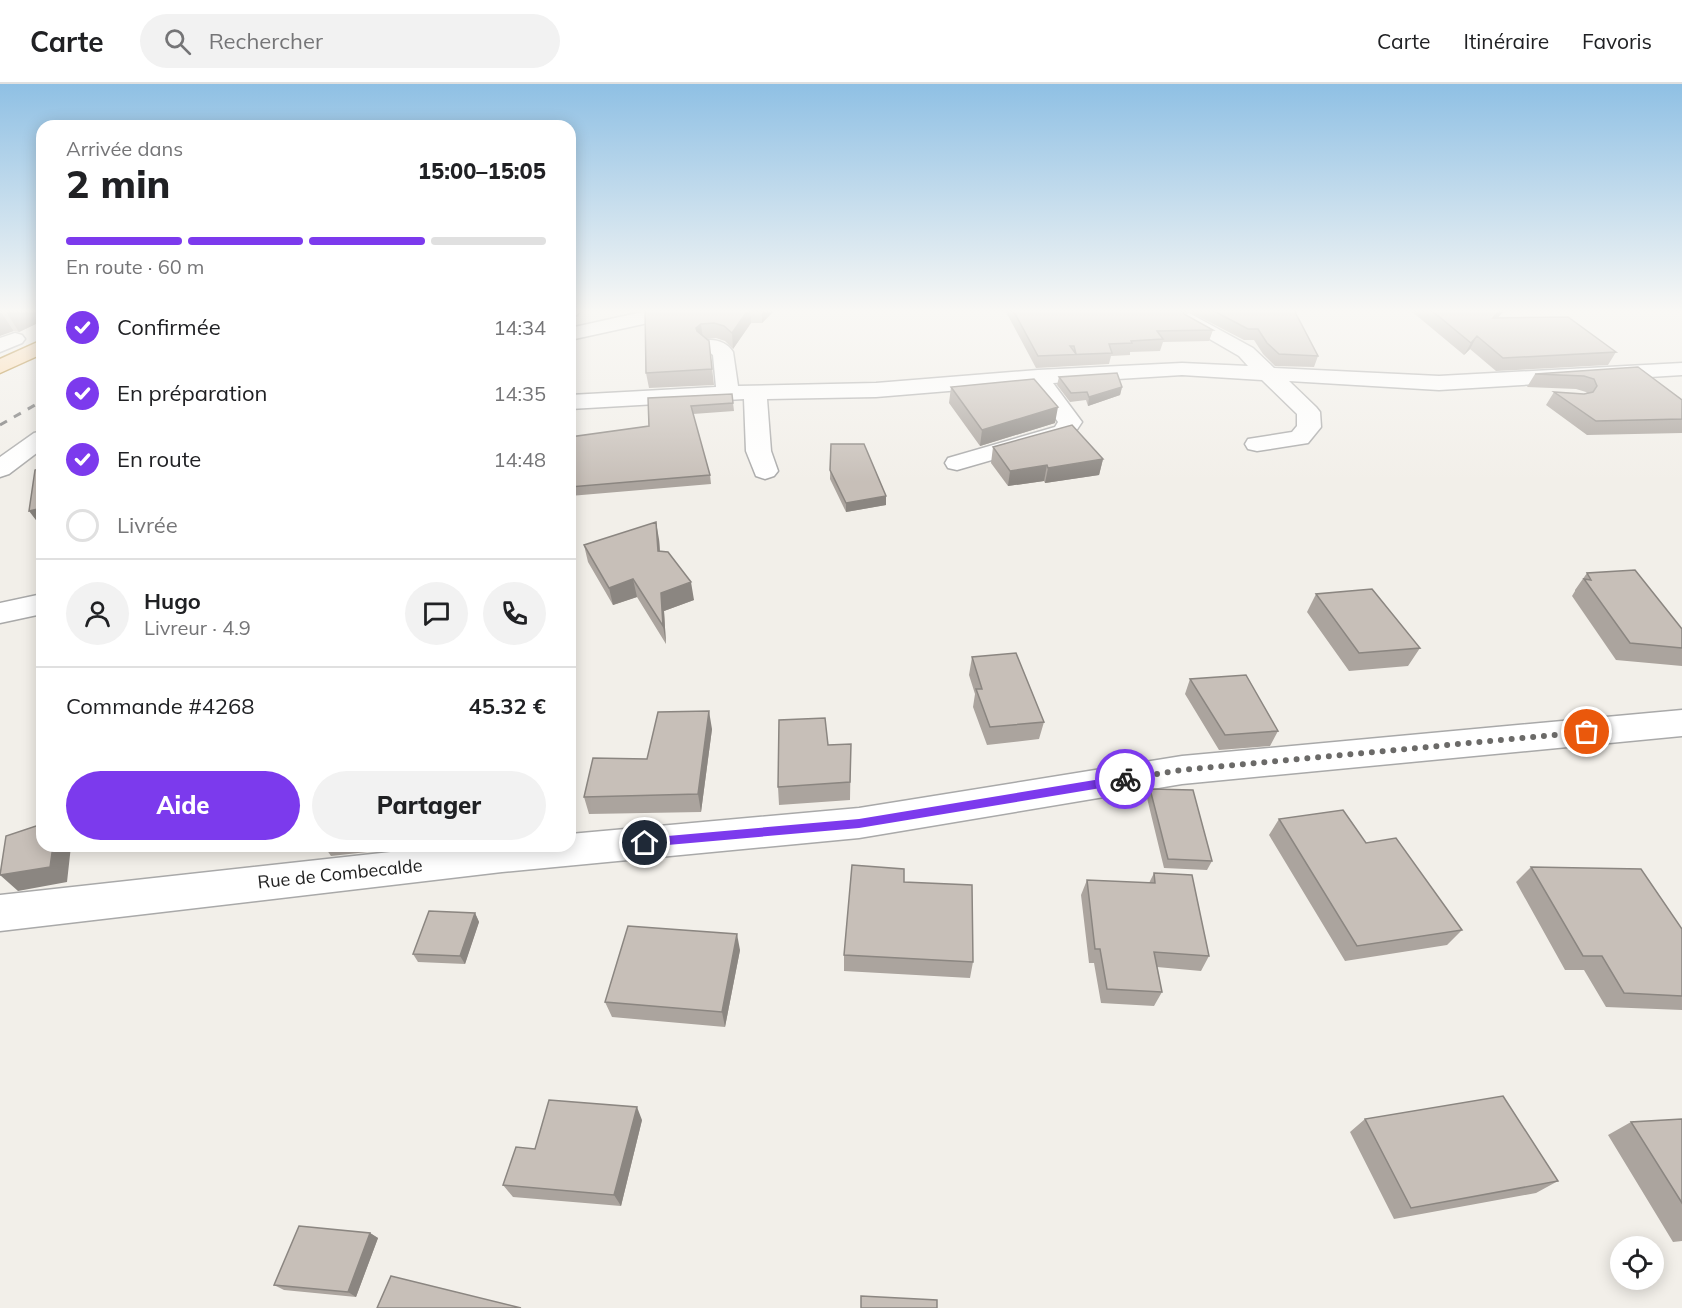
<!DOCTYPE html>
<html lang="fr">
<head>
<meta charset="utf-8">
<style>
  body { margin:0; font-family:Mulish,sans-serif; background:#f2f2f2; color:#202124; height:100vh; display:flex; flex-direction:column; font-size:22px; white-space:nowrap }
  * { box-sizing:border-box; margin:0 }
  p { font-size:20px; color:#757577 }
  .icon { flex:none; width:33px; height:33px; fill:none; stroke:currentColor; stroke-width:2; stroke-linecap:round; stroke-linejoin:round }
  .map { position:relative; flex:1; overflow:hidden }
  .drawer { position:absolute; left:36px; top:36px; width:540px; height:732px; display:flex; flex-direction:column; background:#fff; border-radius:18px; box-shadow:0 3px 15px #0003 }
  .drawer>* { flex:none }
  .fabs { position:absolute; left:1610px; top:1152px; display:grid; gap:12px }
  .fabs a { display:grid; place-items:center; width:54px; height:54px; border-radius:50%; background:#fff; box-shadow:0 3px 15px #0003; font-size:30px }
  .pin { position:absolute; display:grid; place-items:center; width:51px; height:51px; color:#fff; margin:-26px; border:3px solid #fff; border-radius:50%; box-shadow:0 2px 6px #0007 }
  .courier { position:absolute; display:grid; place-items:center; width:60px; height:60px; margin:-30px; border:4px solid #7c3aed; border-radius:50%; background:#fff; color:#222; box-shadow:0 2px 8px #0007 }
  .summary em { font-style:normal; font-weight:800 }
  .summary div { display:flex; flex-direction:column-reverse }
  .summary { display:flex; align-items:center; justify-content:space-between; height:102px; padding:0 30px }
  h1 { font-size:39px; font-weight:800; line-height:45px }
  .bar { display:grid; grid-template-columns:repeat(4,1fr); gap:9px 6px; align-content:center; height:72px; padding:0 30px }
  .bar i { height:8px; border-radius:4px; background:#e0e0e0 }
  .bar .selected { background:#7c3aed }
  .bar p { grid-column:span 4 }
  .line { display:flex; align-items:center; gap:15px; padding:0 30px; border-top:2px solid #e0e0e0 }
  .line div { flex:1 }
  .round { display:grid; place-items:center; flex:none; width:63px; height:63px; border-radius:32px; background:#f2f2f2 }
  ol { padding:0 30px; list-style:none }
  li { display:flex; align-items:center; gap:18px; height:66px }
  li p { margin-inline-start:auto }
  li .icon { padding:6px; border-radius:50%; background:#7c3aed; color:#fff; stroke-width:4 }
  li:last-child { color:#757577 }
  li i { width:33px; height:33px; border:3px solid #e0e0e0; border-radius:50% }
  .primary-button { display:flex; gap:12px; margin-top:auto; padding:12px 30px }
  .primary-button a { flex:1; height:69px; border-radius:36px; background:#7c3aed; color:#fff; font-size:24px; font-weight:800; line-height:69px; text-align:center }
  .primary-button a+a { background:#f2f2f2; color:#202124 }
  header { display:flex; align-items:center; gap:36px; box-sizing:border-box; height:84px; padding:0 30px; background:#fff; border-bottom:2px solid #e0e0e0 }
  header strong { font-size:28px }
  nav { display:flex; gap:33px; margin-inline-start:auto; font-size:21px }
  .search { width:420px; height:54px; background:#f2f2f2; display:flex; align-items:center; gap:15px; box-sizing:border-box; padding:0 21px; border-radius:33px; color:#757577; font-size:22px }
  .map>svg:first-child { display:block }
</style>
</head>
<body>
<header>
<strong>Carte</strong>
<div class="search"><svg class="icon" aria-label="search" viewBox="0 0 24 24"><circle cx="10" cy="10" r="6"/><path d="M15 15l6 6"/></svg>Rechercher</div>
<nav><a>Carte</a><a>Itinéraire</a><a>Favoris</a></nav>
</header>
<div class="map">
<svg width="1682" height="1224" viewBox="0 0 1682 1224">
  <rect width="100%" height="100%" fill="#f2efe9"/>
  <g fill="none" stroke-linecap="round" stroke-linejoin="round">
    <defs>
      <path id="minor" d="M570,226H580V227L577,231L570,233Z
        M651,226H709L707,230L671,234L570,256V244Z
        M1189,229L1253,264L1274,284L1439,292L1682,279V291L1439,306L1289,297L1316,323L1320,328L1321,343L1308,359L1257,367L1248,365L1245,360L1248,355L1292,348L1297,342V330L1262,296L1182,291L1053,299L1082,338L1072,353L957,386L948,384L945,379L948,374L1055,343L1058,338L1032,300L876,313L767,315L771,367L778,387L774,392L765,395L756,392L746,367L744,315L570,325V311L716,303L713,271L700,261L703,257C714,254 727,258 733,268L738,302L876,299L1038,286L1182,279L1248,282L1239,272L1182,239L1179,235L1182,231Z
        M15,249L22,251L25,255L22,259L0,268V254Z
        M42,347V365L9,390L0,393V373L34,349Z
        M42,510V530L0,539V519Z
        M1682,626V652L1182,700L859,754L502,788L0,847V811L445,762H570V750L859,724L1182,672Z"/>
      <path id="major" d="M42,256V270L0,289V275Z"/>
    </defs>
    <use href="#minor" stroke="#a9a9a9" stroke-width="3"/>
    <use href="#major" stroke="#a06b00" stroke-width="3"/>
    <use href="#minor" fill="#fff" fill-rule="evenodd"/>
    <use href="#major" fill="#fcd6a4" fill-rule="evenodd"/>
    <path stroke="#707070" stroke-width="3" stroke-dasharray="8 8" stroke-linecap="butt" d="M0,341L42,317"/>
  </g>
  <path fill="#aba49e" d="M0,226H41L42,228V237L19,248L14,247Z
    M645,226H775L762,239H751L733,265L725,257L716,254L706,255L709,257L714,301L649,304L646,289Z
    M1005,226H1294L1318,272L1314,283L1275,282L1263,270L1254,256H1244L1188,227L1183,229L1213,246L1209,257L1163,258L1160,267L1130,268V271L1111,272L1109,280L1036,284Z
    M1410,226H1504L1498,234L1616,268L1608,281L1496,287L1470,265L1464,271Z
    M1638,283L1682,316V349L1587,351L1546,321L1554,308L1584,310L1587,309L1586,308L1576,305L1527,303L1535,290Z
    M1059,293L1122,303L1120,311L1088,322L1086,316L1070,318L1057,301Z
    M951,303L1055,339L980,362L949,319Z
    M732,310L734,327L693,330L710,391L711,400L570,412V353L649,342L648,314Z
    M831,360L886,412V421L846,428L830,395Z
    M993,363L1103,375L1099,391L1045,399L1044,397L1008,402L991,379Z
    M659,455L660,467L694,516L664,527L666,560L637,513L613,521L588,478L584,461Z
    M1587,489L1682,545V582L1616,576L1572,512L1575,507V506Z
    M1316,510L1420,564L1408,582L1349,587L1307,528Z
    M972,573L1044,638L1039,655L987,661L973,623L975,610L969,591Z
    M1190,595L1278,647L1270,662L1219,666L1185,610Z
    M712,645L701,728L589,730L584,713L647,675Z
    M851,660L850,716L779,721L778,703L828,661Z
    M1150,705L1212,777L1207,786L1164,784L1147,714Z
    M1279,735L1366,759L1462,846L1447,861L1345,877L1269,751Z
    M324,762H394V765L331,772Z
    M1531,783L1682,845V926L1606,923L1584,886H1565L1516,798Z
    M1154,789L1209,872L1201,887L1157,883L1162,908L1154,922L1101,919L1094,879H1089L1081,811L1087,796L1149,799Z
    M904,798L973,878L970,894L844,887V871Z
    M475,829L479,838L465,880L418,878L413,870Z
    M740,866L725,943L612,933L605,918Z
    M1365,1035L1558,1097L1536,1109L1394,1135L1350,1048Z
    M1682,1035V1157L1673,1158L1608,1051L1631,1038Z
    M642,1036L621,1122L513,1113L503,1101L535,1065Z
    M370,1149L378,1154L356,1213L284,1206L274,1201Z"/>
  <path fill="#8b8681" d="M0,226L14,247L0,252Z
    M5,226H41L42,228V237L19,248Z
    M748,226H750L751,239L733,265L732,249Z
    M762,226H775L762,239Z
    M1500,226H1504L1487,246L1493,234Z
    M701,240L703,255L698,260L696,244Z
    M1477,252L1470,265L1464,271L1471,259Z
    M1122,303L1120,311L1088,322L1089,313Z
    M1058,323L1055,339L980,362L982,346Z
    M1103,375L1099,391L1045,399L1048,384Z
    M1047,381L1044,397L1008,402L1010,387Z
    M886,412V421L846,428V419Z
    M42,424V444L29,427Z
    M656,438L659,455L661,485L658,467Z
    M633,495L637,513L613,521L609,504Z
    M691,498L694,516L664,527L666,560L663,542L661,509Z
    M709,627L712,645L701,728L698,710Z
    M53,762H71L67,798L18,807L0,791Z
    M475,829L479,838L465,880L460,872Z
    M737,850L740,866L725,943L722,928Z
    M637,1023L642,1036L621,1122L614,1111Z
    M370,1149L378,1154L356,1213L348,1208Z"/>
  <path fill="#c7bfb8" stroke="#8b8681" stroke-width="1.5" fill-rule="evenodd" d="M645,226H748L732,249L724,242L714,239L701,240L696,244L697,247L709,257L712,285L646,289Z
    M1013,226H1181L1184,230L1213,246L1157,247L1163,255L1131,257L1132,259L1109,260L1112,269L1038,272ZM1070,262H1074L1076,270Z
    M1212,226H1294L1318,272L1279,270L1267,259L1258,245H1248Z
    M1431,226H1500L1493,234L1568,233L1616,268L1503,274L1477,252L1471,259Z
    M1638,283L1682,316V335L1596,337L1554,308L1584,310L1593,308L1597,302L1594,295L1584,292L1535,290Z
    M1117,289L1122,303L1089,313L1087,308L1071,309L1059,293Z
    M1034,295L1058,323L982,346L951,303Z
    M732,310L733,319L691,322L710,391L570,403V353L649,342L648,314Z
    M1072,341L1103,375L1048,384L1047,381L1010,387L993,363Z
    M831,360H864L886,412L846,419L830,386Z
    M42,384V424L29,427L35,386Z
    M656,438L658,467L668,468L691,498L661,509L663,542L633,495L609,504L584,461Z
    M1635,486L1682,545V564L1630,559L1584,495L1591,496L1587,489Z
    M1372,505L1420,564L1359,569L1316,510Z
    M1016,569L1044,638L990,643L976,605H982L972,573Z
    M1246,591L1278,647L1225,651L1190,595Z
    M709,627L698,710L584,713L593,674L647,675L658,628Z
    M825,634L828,661L851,660L850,698L778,703L779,636Z
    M1150,705L1193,706L1212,777L1168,775Z
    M1343,726L1366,759L1396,754L1462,846L1357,862L1279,735Z
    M42,740V762H53L50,783L0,791L6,752Z
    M852,781L904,785V798L972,801L973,878L844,871Z
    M1531,783L1641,785L1682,845V912L1624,909L1602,872H1583Z
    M1154,789L1192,791L1209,872L1154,868L1162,908L1107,905L1100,865H1095L1087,796L1155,799Z
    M429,827L475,829L460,872L413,870Z
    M628,842L737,850L722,928L605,918Z
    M1503,1012L1558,1097L1411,1124L1365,1035Z
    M549,1016L637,1023L614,1111L503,1101L516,1063L535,1065Z
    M1682,1035V1119L1631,1038Z
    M299,1142L370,1149L348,1208L274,1201Z
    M391,1192L521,1224H377Z
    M861,1212L937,1216V1224H861Z"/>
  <linearGradient id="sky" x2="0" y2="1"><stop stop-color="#8fc0e4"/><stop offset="0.57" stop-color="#f9f8f5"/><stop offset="1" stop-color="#f9f8f5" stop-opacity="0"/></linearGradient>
  <rect width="1682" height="398" fill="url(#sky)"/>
  <path fill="#7c3aed" d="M1125,691L1131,695L1125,700L859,744L645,763L639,759L645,754L859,735Z"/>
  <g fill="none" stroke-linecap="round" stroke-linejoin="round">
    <path stroke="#6b6a68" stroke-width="6" stroke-dasharray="0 10.8" d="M1125,695L1182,686L1587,648"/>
  </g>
  <g text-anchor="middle" stroke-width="5" stroke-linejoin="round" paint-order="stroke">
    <g font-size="18" fill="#222" stroke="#fff">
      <text transform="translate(340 790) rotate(-6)" y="6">Rue de Combecalde</text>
    </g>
  </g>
</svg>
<div class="fabs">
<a><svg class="icon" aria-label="locate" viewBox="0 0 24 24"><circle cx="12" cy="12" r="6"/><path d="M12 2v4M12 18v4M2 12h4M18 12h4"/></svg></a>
</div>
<div class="pin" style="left:1587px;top:648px;background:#ea580c"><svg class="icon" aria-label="bag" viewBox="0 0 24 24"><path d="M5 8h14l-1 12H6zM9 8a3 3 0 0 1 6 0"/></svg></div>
<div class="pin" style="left:645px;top:759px;background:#1f2937"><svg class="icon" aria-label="home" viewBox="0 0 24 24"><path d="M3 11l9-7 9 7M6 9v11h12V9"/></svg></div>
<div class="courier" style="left:1125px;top:695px"><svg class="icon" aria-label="bike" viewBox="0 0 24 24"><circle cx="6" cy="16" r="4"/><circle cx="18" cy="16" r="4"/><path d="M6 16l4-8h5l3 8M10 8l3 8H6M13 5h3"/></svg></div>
<section class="drawer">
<div class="summary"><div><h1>2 min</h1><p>Arrivée dans</p></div><em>15:00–15:05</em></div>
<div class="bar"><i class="selected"></i><i class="selected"></i><i class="selected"></i><i></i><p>En route · 60 m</p></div>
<ol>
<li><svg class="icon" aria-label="check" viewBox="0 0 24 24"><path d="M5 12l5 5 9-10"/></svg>Confirmée<p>14:34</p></li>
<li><svg class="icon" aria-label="check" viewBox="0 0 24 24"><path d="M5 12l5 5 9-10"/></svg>En préparation<p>14:35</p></li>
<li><svg class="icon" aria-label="check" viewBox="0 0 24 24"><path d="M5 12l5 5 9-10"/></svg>En route<p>14:48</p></li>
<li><i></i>Livrée</li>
</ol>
<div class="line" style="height:108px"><a class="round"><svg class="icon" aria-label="person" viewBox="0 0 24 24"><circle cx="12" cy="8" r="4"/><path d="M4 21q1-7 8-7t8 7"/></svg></a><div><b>Hugo</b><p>Livreur · 4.9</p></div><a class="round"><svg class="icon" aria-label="chat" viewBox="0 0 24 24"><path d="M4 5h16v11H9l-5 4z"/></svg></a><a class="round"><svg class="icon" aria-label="phone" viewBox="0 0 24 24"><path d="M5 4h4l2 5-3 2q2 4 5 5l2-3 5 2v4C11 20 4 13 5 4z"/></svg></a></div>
<div class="line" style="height:78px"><div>Commande #4268</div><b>45.32 €</b></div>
<div class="primary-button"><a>Aide</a><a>Partager</a></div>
</section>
</div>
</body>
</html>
